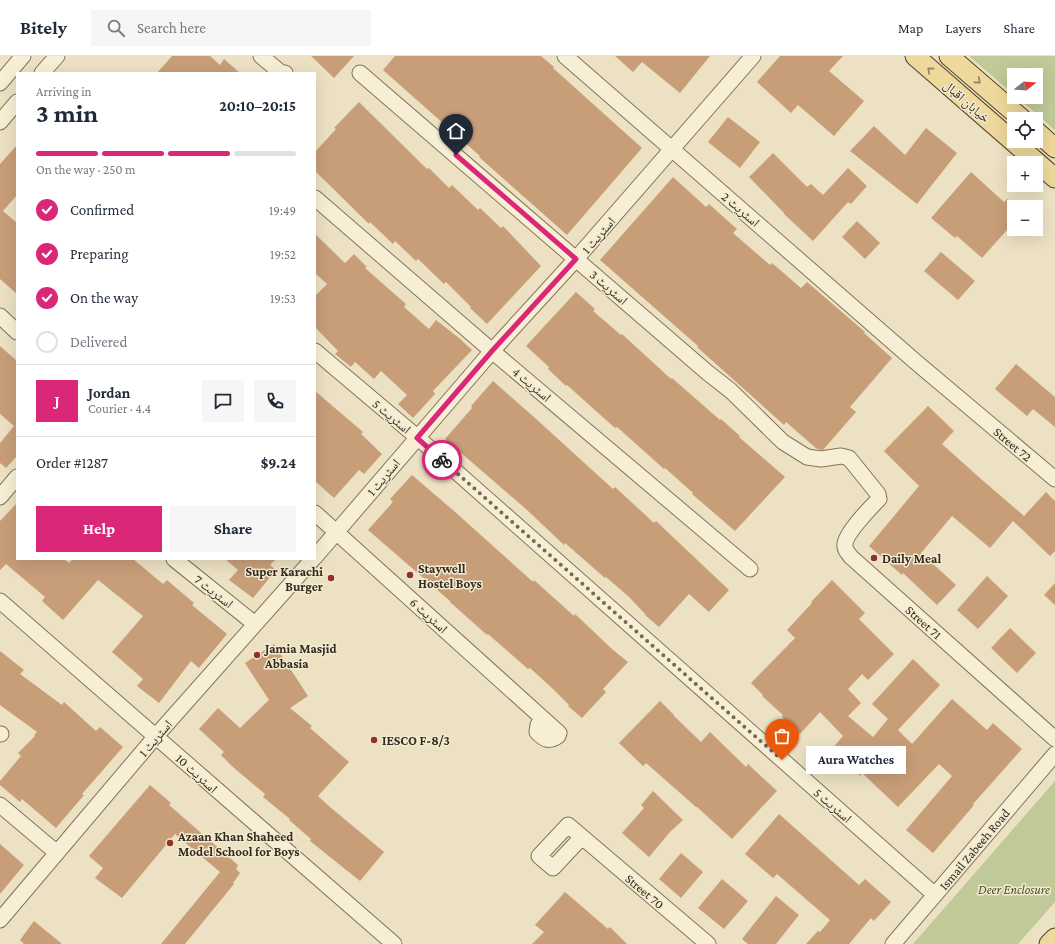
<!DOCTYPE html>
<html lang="en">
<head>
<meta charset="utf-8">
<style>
  body { margin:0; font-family:"Crimson Pro","Noto Naskh Arabic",serif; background:#f6f6f7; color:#1f2937; height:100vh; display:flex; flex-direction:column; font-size:15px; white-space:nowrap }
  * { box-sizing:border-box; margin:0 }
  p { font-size:13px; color:#747a83 }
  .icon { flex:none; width:22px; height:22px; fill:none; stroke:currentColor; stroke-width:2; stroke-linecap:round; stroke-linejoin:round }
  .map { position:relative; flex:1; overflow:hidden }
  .panel { position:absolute; left:16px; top:16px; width:300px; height:488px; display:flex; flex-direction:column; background:#fff; border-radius:0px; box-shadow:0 4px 16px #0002 }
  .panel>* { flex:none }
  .needle { width:26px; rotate:73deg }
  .controls { position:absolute; left:1007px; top:12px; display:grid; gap:8px }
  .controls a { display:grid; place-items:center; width:36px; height:36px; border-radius:0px; background:#fff; box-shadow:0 4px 16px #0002; font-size:20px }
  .pin { position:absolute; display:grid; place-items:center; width:34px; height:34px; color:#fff; margin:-41px -17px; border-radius:50% 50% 50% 0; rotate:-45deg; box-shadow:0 0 4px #0007 }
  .pin .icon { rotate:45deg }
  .courier { position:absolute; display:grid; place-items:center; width:40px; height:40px; margin:-20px; border:3px solid #db2777; border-radius:50%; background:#fff; color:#222; box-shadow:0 1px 5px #0007 }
  .bubble { position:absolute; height:28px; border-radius:0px; background:#fff; box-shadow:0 4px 16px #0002; font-size:13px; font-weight:700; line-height:28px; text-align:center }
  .head em { font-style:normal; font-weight:700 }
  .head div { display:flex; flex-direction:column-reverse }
  .head { display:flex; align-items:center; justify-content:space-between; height:68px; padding:0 20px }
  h1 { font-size:26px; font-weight:700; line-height:30px }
  .bar { display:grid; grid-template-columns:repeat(4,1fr); gap:6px 4px; align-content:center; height:48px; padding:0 20px }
  .bar i { height:5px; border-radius:3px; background:#e0e1e3 }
  .bar .current { background:#db2777 }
  .bar p { grid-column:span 4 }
  .line { display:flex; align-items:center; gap:10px; padding:0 20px; border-top:1px solid #e0e1e3 }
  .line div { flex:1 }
  .round { display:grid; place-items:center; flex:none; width:42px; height:42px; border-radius:0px; background:#f6f6f7 }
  ol { padding:0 20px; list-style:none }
  li { display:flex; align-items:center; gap:12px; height:44px }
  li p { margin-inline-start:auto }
  li .icon { padding:4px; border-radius:50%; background:#db2777; color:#fff; stroke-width:4 }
  li:last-child { color:#747a83 }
  li i { width:22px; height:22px; border:2px solid #e0e1e3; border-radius:50% }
  .action { display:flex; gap:8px; margin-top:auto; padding:8px 20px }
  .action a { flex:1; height:46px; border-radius:0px; background:#db2777; color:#fff; font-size:16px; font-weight:700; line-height:46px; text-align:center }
  .action a+a { background:#f6f6f7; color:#1f2937 }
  header { display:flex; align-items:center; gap:24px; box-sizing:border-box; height:56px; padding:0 20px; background:#fff; border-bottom:1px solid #e0e1e3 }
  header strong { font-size:19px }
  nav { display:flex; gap:22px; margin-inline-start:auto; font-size:14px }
  .search { width:280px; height:36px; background:#f6f6f7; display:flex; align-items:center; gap:10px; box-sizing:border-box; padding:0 14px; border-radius:0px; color:#747a83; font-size:15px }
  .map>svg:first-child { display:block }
</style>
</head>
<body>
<header>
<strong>Bitely</strong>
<div class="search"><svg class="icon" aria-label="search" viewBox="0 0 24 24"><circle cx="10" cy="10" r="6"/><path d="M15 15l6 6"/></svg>Search here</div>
<nav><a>Map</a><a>Layers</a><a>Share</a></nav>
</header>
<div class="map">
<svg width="1055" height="888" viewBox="0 0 1055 888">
  <rect width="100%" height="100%" fill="#ece1c2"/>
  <path fill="#c0c997" d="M969,0H1055V74L1017,41H1036V19H1014V39Z
    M1055,725V846L1018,888H913Z"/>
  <path fill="#c89e79" d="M172,0H210L220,9L224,3L240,17H157Z
    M311,0H354L334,22Z
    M395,0H541L554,11L553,12L642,92L567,179L479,101L480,100L383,14Z
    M615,0H710L680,37L642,6L633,16Z
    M780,0H843L829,15L864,45L834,80L798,49L791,57L757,26Z
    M359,46L427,113L429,112L449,132L452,129L478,154L480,152L501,172L503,170L541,210L487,268L470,252L471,251L446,226L444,228L418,203L416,205L395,185L393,188L370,166L369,168L315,115V96L336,73L334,72Z
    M728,61L760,86L740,112L708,86Z
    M874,70L905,99L926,72L957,97L917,148L850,95Z
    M17,89V139L3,155L17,167V238L0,223V108Z
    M773,97L807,131L811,128L823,139L848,112L867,130L851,148L848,146L813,185L784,158V157L749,121Z
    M971,116L1004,146L1007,143L1014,149V166L982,202L957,180L955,182L931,162Z
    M673,121L706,151L709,148L737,173L733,177L770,209L772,207L801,232L807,226L865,276L864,277L892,302L850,351L856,356L823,394L817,393L786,366L784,369L697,291L698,290L600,204Z
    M857,165L880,187L865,203L842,181Z
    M315,178L345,207L354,198L367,211L365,212L406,248L404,251L429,273L436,264L459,282L472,294L433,335L435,338L413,362L398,348L407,339L381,315L374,323L355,306L351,311L335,298L338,295L315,271V240L327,228L315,217Z
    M941,196L975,225L958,244L924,215Z
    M576,236L595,253L593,255L621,279L622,278L671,323L672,322L720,364L721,363L740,380L739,381L785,421L735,475L692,438L693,437L665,412L664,413L617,371L615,372L567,329L566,330L548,313L549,311L526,290Z
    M0,290L17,305V400L6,412L0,407V387L14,370L0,358Z
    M1016,308L1055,341V371L1033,353L1027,360L995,333Z
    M493,325L535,362L613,433L615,431L654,467L656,465L729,534L709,556L689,538L659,571L645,559H646L629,541L606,521L605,522L565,487L564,489L527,454L445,383L472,352L471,350Z
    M315,335L363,376L361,378L382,398L364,418L359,414L334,442L315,425Z
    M928,350L954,375L942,388L981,423L1024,460L1046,436L1055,445V495L1050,500L1013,465L990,492L952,460L921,497L956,529L937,549L903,517L902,519L869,490L919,430L884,395Z
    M412,419L454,455L533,526L534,524L574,560L575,558L612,593L628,606L603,633L606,636L582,662L568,650L569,649L552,632L530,612L528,613L488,578L487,579L450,546V545L368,474L393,446L390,443Z
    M17,447V503H64L69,507L73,503H133L163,528L167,524L194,547L192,549L227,578L199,612L191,605L159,647L137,630L143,623L112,596L143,560L98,524L63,564L42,545L45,541L6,508L0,514V465Z
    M225,503H276L270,509L276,514L253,542L229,524L238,514Z
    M987,520L1008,540L978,573L957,554Z
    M832,524L865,557L859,563L894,598L868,624L862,618L848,633L861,647L848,660L873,681L888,663L872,648L913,603L940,629L898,674L912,688L952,643L987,674L993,667L1022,693L973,748L974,749L933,797L906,774L952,720L939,708L898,751L862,717L860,720L849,708L831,694L843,680L820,656L800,678L782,661L783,659L762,640L763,639L751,627L795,582L787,574L812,547L811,546Z
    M1055,527V549L1044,539Z
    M1010,572L1036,597L1017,617L991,592Z
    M274,588L308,640L290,652L312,670L310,672L349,706L318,740L330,751L384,796L360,825L310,785L311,783L289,764L290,763L263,741L265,738L234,712L221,699L224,696L199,673L218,652L240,672L269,644L245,607Z
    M0,595L24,614L20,618L62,649L64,646L96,675L100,671L123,691L82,738L84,739L56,772L22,743L20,746L0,729V725L21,700L18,697L35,680L34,679L37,676L0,649Z
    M660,645L674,659V660L701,686L710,676L746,711L748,708L777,735L732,783L697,751H696L646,707L643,710L619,687Z
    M150,729L171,747L169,749L238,809L236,813L240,817L233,827L234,828L185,888H161L220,816L175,778L122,842L95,822L103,812L89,800Z
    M653,735L683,764L670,776L649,801L622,777L644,752L641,749Z
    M779,758L859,829L865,823L891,846L874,865L871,862L849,888H806L818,875L820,876L830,864L777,818L773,822L745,798Z
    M0,788L24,809L0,838Z
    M681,797L703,816L681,842L659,823Z
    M722,823L748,845L724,873L698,852Z
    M565,836L608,873L610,871L627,888H532L544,876L535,869Z
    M776,840L799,859L776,888H748L742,883Z
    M34,865L62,888H24L20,884Z"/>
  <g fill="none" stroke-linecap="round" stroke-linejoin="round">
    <defs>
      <path id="minor" d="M261,0L280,16L285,17
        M565,0L917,307L1055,423
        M42,17L57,0
        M360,17L708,317L731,335L783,386L807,401L821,403L841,400L849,402L878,438L879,443C871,451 846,477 845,488C844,493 848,497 851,501L1055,683
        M0,27L23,0
        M0,66L17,46
        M315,142L492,295L750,513
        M0,260L17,276
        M315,295L417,381L935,839
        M0,441L17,421
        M315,457L559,677L558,680C549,686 544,684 537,676L538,669L542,662
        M315,501L492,295L576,203L753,0
        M174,503L255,568
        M0,545C131,659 262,774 394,888
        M0,678H1
        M0,749L57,797
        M582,781L553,812L539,800L568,769L708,888
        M0,864L156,680L313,503
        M893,888L1055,698"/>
      <path id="major" d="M915,0L1055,122
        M949,0L1022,63
        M1036,75L1055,92
        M1049,888L1055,882"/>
    </defs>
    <use href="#minor" stroke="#85735a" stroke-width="17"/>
    <use href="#major" stroke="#52412e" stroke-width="21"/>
    <use href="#minor" stroke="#f7efd5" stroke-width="15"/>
    <use href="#major" stroke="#eed89b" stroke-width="19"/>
  </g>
  <defs><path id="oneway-chevron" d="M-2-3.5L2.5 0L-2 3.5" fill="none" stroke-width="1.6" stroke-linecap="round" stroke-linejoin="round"/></defs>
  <g stroke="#92815c">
    <use href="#oneway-chevron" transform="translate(930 14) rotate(-139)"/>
    <use href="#oneway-chevron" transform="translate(978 25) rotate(41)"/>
  </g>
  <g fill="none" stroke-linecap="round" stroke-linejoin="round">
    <path stroke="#756a57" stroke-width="4" stroke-dasharray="0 7.2" d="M442,404L782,704"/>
    <path stroke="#db2777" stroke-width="5" d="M442,404L417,382L492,295L576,203L456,99"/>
  </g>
  <g fill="#91312d" stroke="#f3ebd1" stroke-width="1.5">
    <circle cx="874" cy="502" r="4"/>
    <circle cx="410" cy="519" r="4"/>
    <circle cx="331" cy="522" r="4"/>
    <circle cx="257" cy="599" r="4"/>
    <circle cx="374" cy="684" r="4"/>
    <circle cx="170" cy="787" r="4"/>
  </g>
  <g text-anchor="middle" stroke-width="3" stroke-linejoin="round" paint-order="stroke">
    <g font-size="13" fill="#352a1e" stroke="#f3ebd1">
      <text transform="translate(967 45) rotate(41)" y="5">خیابان اقبال</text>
      <text transform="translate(741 153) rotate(41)" y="5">اسٹریٹ 2</text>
      <text transform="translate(598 179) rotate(-49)" y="5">اسٹریٹ 1</text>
      <text transform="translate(609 231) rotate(41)" y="5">اسٹریٹ 3</text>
      <text transform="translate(532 328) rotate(40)" y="5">اسٹریٹ 4</text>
      <text transform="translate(392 360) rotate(40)" y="5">اسٹریٹ 5</text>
      <text transform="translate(1013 388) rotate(40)" y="5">Street 72</text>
      <text transform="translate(383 421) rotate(-50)" y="5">اسٹریٹ 1</text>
      <text transform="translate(214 535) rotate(38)" y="5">اسٹریٹ 7</text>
      <text transform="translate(429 559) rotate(42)" y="5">اسٹریٹ 6</text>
      <text transform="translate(924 566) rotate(42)" y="5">Street 71</text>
      <text transform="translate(155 682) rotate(-49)" y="5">اسٹریٹ 1</text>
      <text transform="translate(197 717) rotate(42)" y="5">اسٹریٹ 10</text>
      <text transform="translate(833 749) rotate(41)" y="5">اسٹریٹ 5</text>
      <text transform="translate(974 793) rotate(-50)" y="5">Ismail Zabeeh Road</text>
      <text transform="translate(645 835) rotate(40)" y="5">Street 70</text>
    </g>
    <g font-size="13" font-weight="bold" fill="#352a1e" stroke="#f3ebd1" text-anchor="start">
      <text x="882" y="507">Daily Meal</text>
      <text x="418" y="517">Staywell<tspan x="418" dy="15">Hostel Boys</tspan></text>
      <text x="323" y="520" text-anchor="end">Super Karachi<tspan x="323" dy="15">Burger</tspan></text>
      <text x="265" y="597">Jamia Masjid<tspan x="265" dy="15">Abbasia</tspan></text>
      <text x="382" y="689">IESCO F-8/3</text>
      <text x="178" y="785">Azaan Khan Shaheed<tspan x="178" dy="15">Model School for Boys</tspan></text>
    </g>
    <g font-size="13" font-style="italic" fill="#435025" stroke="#f3ebd1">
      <text x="1014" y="838">Deer Enclosure</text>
    </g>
  </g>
</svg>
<div class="controls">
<a><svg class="needle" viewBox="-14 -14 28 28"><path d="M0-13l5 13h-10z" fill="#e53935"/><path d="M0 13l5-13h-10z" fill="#747a83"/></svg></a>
<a><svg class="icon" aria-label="locate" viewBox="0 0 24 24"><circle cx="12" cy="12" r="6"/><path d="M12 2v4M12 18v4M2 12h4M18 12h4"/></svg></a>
<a>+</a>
<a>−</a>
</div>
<div class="pin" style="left:782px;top:704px;background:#ea580c"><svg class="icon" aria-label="bag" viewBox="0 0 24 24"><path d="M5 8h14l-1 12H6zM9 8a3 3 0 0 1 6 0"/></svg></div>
<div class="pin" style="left:456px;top:99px;background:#1f2937"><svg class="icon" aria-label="home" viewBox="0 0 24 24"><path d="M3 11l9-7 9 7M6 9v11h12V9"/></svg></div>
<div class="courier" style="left:442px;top:404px"><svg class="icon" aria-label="bike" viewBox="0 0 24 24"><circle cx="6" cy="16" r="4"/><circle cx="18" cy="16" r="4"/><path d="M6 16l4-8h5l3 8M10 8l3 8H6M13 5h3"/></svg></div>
<div class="bubble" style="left:806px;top:690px;width:100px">Aura Watches</div>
<section class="panel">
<div class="head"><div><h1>3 min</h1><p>Arriving in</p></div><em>20:10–20:15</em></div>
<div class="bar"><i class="current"></i><i class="current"></i><i class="current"></i><i></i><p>On the way · 250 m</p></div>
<ol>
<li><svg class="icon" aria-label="check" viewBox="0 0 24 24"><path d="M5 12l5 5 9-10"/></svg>Confirmed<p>19:49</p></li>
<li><svg class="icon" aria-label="check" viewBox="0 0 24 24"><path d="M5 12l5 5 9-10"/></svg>Preparing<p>19:52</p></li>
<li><svg class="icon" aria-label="check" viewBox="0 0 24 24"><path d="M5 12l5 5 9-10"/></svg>On the way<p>19:53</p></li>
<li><i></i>Delivered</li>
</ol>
<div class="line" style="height:72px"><b class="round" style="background:#db2777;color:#fff">J</b><div><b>Jordan</b><p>Courier · 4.4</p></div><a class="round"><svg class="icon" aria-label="chat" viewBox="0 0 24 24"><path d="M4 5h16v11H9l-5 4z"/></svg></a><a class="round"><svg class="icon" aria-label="phone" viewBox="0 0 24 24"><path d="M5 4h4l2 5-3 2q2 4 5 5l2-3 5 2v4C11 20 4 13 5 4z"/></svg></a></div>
<div class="line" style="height:52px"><div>Order #1287</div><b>$9.24</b></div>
<div class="action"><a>Help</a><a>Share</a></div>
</section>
</div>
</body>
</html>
